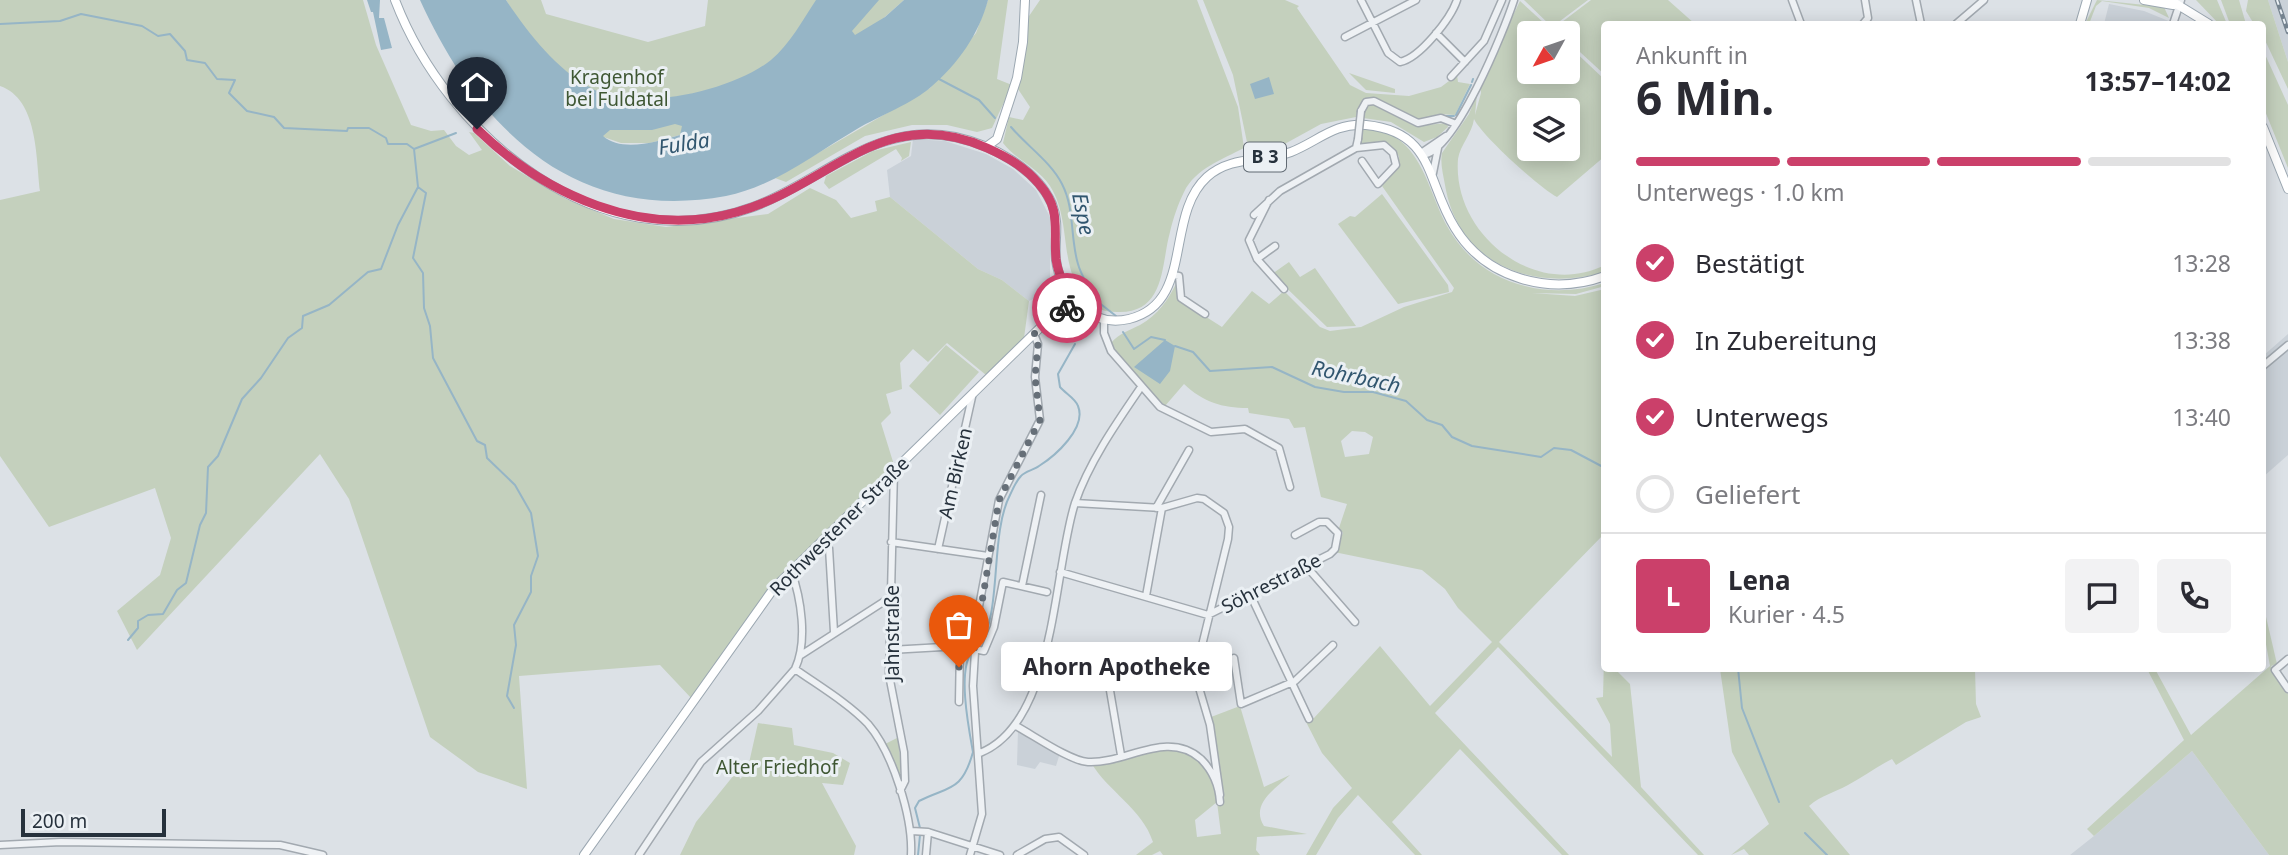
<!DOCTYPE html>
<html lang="de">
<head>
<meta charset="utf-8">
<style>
  body { margin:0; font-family:"Noto Sans",sans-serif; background:#f2f2f3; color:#2b2b33; height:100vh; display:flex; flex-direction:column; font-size:26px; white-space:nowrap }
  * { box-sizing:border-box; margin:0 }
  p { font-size:23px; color:#7c7c81 }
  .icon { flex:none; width:38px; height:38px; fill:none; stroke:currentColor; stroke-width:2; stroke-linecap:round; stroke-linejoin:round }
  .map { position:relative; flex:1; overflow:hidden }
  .panel { position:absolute; left:1601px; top:21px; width:665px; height:651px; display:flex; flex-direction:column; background:#fff; border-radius:7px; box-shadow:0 4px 18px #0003 }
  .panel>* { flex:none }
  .needle { width:46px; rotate:230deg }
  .buttons { position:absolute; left:1517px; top:21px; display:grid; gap:14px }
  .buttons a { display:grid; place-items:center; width:63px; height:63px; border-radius:7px; background:#fff; box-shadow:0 4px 18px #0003; font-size:35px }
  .scale { position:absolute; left:21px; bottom:18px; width:145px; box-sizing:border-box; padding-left:7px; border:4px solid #26313c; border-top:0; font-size:19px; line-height:24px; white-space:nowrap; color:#26313c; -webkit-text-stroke:5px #ebf0f4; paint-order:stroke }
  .pin { position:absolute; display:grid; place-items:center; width:60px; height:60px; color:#fff; margin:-72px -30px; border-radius:50% 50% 50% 0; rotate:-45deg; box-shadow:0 0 7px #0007 }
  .pin .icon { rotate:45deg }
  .courier { position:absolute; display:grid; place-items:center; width:70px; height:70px; margin:-35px; border:5px solid #cb406a; border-radius:50%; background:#fff; color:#222; box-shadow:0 2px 9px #0007 }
  .bubble { position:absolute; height:49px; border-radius:7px; background:#fff; box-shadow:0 4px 18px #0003; font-size:23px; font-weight:700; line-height:49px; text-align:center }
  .head em { font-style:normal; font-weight:700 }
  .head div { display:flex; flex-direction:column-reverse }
  .head { display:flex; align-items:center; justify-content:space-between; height:119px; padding:0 35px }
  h1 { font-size:46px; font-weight:700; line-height:52px }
  .bar { display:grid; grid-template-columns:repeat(4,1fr); gap:10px 7px; align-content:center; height:84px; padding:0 35px }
  .bar i { height:9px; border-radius:5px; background:#e1e1e2 }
  .bar .on { background:#cb406a }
  .bar p { grid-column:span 4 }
  .line { display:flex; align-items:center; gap:18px; padding:0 35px; border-top:2px solid #e1e1e2 }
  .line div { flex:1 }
  .round { display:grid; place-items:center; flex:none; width:74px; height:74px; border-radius:7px; background:#f2f2f3 }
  ol { padding:0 35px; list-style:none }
  li { display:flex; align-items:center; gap:21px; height:77px }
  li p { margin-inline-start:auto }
  li .icon { padding:7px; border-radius:50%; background:#cb406a; color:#fff; stroke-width:4 }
  li:last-child { color:#7c7c81 }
  li i { width:38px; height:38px; border:4px solid #e1e1e2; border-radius:50% }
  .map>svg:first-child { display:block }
</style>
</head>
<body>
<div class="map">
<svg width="2288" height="855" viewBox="0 0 2288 855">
  <rect width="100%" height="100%" fill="#dce1e6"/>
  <path fill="#cad1d8" d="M2268,0H2288V62Z
    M2109,4L2144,11L2176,24H2104Z
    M913,139L945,141L986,154L1013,169L1036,190L1050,217V291L1029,301L1002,280L978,269L890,197L887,170L911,156Z
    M2288,334V455L2263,477V356Z
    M1018,730L1060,753L1056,766L1040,762L1035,769L1017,765Z
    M2192,751L2269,855H2070L2094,836Z"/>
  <path fill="#c4d0bd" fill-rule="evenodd" d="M0,0H363L376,45L411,125L431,131L444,130L456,146L469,155L482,150L469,132L474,133L510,166L566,199L614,219L666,227L768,214L810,188L836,200L851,218L877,211L875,201L890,197L978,269L1002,280L1029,301L1024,338L986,375L947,343L928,362L913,349L900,363L902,389L886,394L891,413L881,423L894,465L781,581L692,699L660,665L519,676L527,789L478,772L430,737L349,499L320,454L137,650L117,611L160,575L171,538L155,488L49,527L0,456V200L40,191C36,157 38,99 0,86Z
    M506,0H541L546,14L648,42L705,26L708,0H904L877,24L680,135L650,143H621L586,131Z
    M988,0H1008L997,79L1012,85L992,128L977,132L947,125H912L865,136L786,182L775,178L930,88L976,33Z
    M1040,0H1197L1238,107L1244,148C1223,159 1195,169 1184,192C1178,204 1173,219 1170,232C1161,264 1166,314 1117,312C1106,312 1095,309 1088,301C1057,269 1073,222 1050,186C1037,167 1016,160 1003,143L1009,117L1023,120L1030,107L1018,89L1027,19Z
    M1203,0H1285L1299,6L1297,8L1350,85L1366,93L1409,96L1441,87L1457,75L1458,82L1470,84L1455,115L1440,114L1418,119L1368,98L1362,101L1356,117L1321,124L1281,146L1248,147L1233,75Z
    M1524,0H1588L1552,27Z
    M1591,0H1668L1695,24H1605V75L1568,41V33H1560L1554,28Z
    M2097,0L2164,7L2169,18L2149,8L2102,1L2096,6L2089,24H2085Z
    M2196,0H2217L2227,24H2219Z
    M2221,0H2239L2246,24H2230Z
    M2248,0H2268L2288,62V89L2263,36V24H2254L2246,11Z
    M1520,1L1555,33H1530V72H1568V45L1605,80V156L1557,197C1540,188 1482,136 1474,119C1472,134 1460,145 1458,159C1452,234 1535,300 1605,265V271L1601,273C1531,292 1458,263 1445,185C1443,174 1440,163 1442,153L1469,114L1477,94L1475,115L1481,93L1480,83ZM1530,110H1568V149H1530Z
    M2263,50L2288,105V168L2263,106Z
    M1349,73L1395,89V93L1366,90Z
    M1368,105H1376L1416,126L1447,123L1448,127L1437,137L1424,142L1391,122L1363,118L1362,111Z
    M1362,129C1420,128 1426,187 1447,226C1464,257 1492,278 1525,286C1552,293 1579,291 1605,283V286L1576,294L1532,293L1575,296L1605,289V533L1499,642L1612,757L1610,724L1596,698L1603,697L1604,657L1605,668L1615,669L1630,684L1641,787L1704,855H1698L1498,647L1435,713L1569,855H1562L1460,749L1392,822L1422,855H1415L1358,795L1338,818L1316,855H1306L1333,808L1352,788L1322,753L1305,720L1314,718L1380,646L1430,706L1492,642L1458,608L1445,589L1422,570L1334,552L1343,533L1339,528L1347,504L1321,497L1305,427L1294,428L1289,419L1249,413L1248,408C1222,408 1203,402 1184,384L1165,406L1116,355L1111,343C1120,333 1128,331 1140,325C1158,315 1168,300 1177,282L1178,299L1222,327L1252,291L1269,304L1284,291L1320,327L1330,331L1361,327L1404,307L1452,292L1454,288L1382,186L1398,165L1399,156L1381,142L1362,145L1359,141ZM1352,431L1365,432L1373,437L1369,454L1345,457L1341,441Z
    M911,142L909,156L901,161L902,158L896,149L829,189L824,183L826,176L873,151Z
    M1382,194L1448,285L1449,292L1398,304L1338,224L1350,216L1355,217Z
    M1289,262L1300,277L1315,268L1356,326L1327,327L1272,274Z
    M946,345L979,372L940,415L909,386Z
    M2263,604L2277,664L2271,666L2288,694V855H2269L2192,751L2094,836L2087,829L2184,740L2147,669H2155L2191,735L2270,666L2263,628Z
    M1720,669H1975L1976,704L1981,717L1966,722L1896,765L1892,759C1876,767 1863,777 1848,785C1834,793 1821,795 1809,806L1850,855H1749L1744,849L1731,855L1769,824L1732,752Z
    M1240,706L1264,787L1290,775C1275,789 1250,804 1264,826L1307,834L1257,837L1256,850L1260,855H1163L1160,851L1152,855H1136L1153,842C1142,808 1107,791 1090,761L1176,748L1201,761L1208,769L1220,766L1211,717ZM1217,802L1221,834L1197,837L1195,820Z
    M758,723L792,728L794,745L833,753L850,763L843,785L822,783L856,846L854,855H680L696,822L738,770L740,779L747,772Z
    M899,737L901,786L885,744Z"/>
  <path fill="#96b5c6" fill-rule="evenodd" d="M367,0H380L379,18H384L392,48L381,50L373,12H371Z
    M420,0H506C529,34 555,68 591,88C637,113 732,91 771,60C790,44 802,21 816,0H879L852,31L855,35L885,17L904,0H988C979,34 958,64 931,87C913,103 879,116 857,129C816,153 773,187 726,196C574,224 479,129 420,0ZM675,124L682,126L680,135C659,141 622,153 603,136L610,130H652Z
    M1269,77L1274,94L1255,99L1250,84Z
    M1165,340L1175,346L1170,371L1160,384L1134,367Z"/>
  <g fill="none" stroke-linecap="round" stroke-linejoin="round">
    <path stroke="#96b5c6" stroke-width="2" d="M0,24L60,21L81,14L142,26L158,36L170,34L185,51L187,60L205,63L217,79L235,80L229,93L247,111L274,117L284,128L347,131L348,128H369L386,138L388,144H407L414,149L456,133
      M939,79L979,100L995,118
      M1472,82L1473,79
      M1456,115L1471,85
      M1440,116H1454
      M1011,127C1027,146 1051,162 1062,184C1075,209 1070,238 1078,264C1082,279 1096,295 1093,310
      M418,187L426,193L413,258L423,273L424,308L430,326L433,358L477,441L485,445L487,458L515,485L531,513L538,556L531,576V592L514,625L516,645L507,696L514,708
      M1093,298L1116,316
      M1123,332L1134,349L1151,337L1165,340
      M1175,346L1193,352L1210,371L1272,367L1315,387L1344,392H1373L1406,401L1427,420L1442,425L1452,437L1472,446L1541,457L1554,448L1571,450L1605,468
      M128,640L138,628V621L148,615L163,614L177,590L186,583L200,525L206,513L208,467L218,456L242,399L261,378L288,338L302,328L303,316L329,305L368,272L381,269L398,225L418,187L414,149
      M978,646C1003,618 989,535 1010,495C1013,489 1016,481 1021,476C1025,471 1034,470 1039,466C1055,456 1087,428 1078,406C1076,399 1065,393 1060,387L1058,374L1075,344
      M1738,668L1742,708L1779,802
      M920,828L915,808L919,801C949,786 962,792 973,752C969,730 957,670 972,652
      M1805,833L1827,855
      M918,855L920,835"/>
    <defs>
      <path id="minor" d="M1361,0L1388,53L1400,62C1420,58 1451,18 1457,0
        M1792,0L1801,24
        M1916,0L1921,24
        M1863,24L1868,18L1865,0
        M1956,24L1984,0
        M2173,24L2181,0
        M1436,33L1465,62
        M1345,37L1416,0
        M1451,77L1484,41L1502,0
        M1361,111L1366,102L1374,101L1418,123L1441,118L1456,124
        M1358,139L1356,148L1384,145L1393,153L1396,165L1378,184L1362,161
        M1421,153L1446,136
        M1423,155C1455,152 1504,31 1514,0
        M1433,173L1438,148
        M1269,200L1249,240L1257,259L1284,289
        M1254,215L1280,191L1356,148
        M1257,259L1275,246
        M1173,275L1179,276L1181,298L1205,314
        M1104,319V333L1111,351L1160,407L1211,432L1245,429L1279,448L1290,487
        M2263,366L2288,345
        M894,470L889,675L904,752L905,781L900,791
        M1075,503L1162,508L1197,498L1204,499L1224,513L1229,527L1228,539L1195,674L1210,725L1220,795
        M1156,508L1189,450
        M891,542L988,556
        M829,548L834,632
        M938,549L972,397
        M1306,566L1355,622
        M791,570C801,598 808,641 795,669C819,686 848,703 868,724C893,753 913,818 911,855
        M1060,572L1208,615L1330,554L1335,549L1338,533L1327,522H1319L1295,535
        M1022,586L1041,495
        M1250,594L1309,719
        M1146,596L1162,508
        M890,650L960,646L984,651L994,627L1003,582L1047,592
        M801,655L891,597
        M1234,658L1241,704L1295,681L1333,645
        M2288,659L2275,670L2288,689
        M1041,672L1195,674
        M1107,673L1121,755
        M959,702L960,646
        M1016,726C1033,735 1070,761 1088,762C1126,764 1167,729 1201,759C1213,771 1219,786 1220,802
        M980,753C1056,723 1053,571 1075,503C1089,462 1117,422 1141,387
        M912,831L928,832L1000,855
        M0,845L61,842L280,845L323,855
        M639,855L701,762L758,711L795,669
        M926,855L928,832
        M970,855L982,814L973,686L977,617L999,500L1040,420L1035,377L1038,344L1034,334
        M1017,855L1045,839L1059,837L1084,855"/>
      <path id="major" d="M395,0C447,136 600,264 753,207C821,182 876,120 955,137C992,145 1036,168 1052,204C1060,224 1054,241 1056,260C1061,296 1091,328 1129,319C1195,303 1164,216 1207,177C1232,155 1262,163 1291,152C1317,142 1335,122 1366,125C1435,132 1426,182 1455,228C1486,279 1550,296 1605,276
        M2144,0L2173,5
        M2170,0L2209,24
        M2080,24L2087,0
        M2263,127L2288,189
        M986,147L997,139L1017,78L1023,42L1025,0
        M1048,318L1064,300L1074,302
        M584,855L774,588L1047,321L1074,302"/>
    </defs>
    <use href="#minor" stroke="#a2a9b0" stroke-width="9"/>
    <use href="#major" stroke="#9ba7b1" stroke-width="10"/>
    <use href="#minor" stroke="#eef1f4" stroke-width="6"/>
    <use href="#major" stroke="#fff" stroke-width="8"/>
    <defs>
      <path id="rail" d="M2277,0L2288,32"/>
    </defs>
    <use href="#rail" stroke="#75838f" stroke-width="4.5"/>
    <use href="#rail" stroke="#ebf0f4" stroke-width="2" stroke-dasharray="5" stroke-linecap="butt"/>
    <defs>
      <path id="minor-bridge" d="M1358,139L1361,111"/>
    </defs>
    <use href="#minor-bridge" stroke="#a2a9b0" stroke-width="9" stroke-linecap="butt"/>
    <use href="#minor-bridge" stroke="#eef1f4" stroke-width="6"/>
  </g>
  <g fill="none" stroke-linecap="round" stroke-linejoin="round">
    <path stroke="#666f78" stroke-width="7" stroke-dasharray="0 12.6" d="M959,667L960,646L974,650L999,500L1040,420L1035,377L1038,344L1034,334L1067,308"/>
    <path stroke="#cb406a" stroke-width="9" d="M477,129C545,195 642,239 737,212C829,187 882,101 987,148C1007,157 1025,167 1039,184C1062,210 1053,229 1056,259C1058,275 1065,288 1074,302L1067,308"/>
  </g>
  <g text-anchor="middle" stroke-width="6" stroke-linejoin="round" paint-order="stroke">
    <rect fill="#ebf0f4" stroke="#616a73" stroke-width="2" x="1244" y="142.5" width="42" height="29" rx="5"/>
    <g font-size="18" font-weight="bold" fill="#26313c">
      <text x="1265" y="163">B 3</text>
    </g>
    <g font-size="19" fill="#3f5733" stroke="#ebf0f4">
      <text x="617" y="84">Kragenhof<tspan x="617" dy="22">bei Fuldatal</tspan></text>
      <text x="777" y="774">Alter Friedhof</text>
    </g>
    <g font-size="19" fill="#26313c" stroke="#ebf0f4">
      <text transform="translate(955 473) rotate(-77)" y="7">Am Birken</text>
      <text transform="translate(839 526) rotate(-45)" y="7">Rothwestener Straße</text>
      <text transform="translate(1271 583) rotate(-27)" y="7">Söhrestraße</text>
      <text transform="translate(892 633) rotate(-90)" y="7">Jahnstraße</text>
    </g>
    <g font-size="21" font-style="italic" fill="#31566f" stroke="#ebf0f4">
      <text transform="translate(684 144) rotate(-9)" y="7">Fulda</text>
      <text transform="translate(1083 214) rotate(79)" y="7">Espe</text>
      <text transform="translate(1356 377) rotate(12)" y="7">Rohrbach</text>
    </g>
  </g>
</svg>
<div class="buttons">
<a><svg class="needle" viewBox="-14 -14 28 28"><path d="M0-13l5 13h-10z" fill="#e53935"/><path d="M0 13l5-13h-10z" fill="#7c7c81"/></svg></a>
<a><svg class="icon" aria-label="layers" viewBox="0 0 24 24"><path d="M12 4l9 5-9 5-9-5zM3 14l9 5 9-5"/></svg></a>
</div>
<div class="scale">200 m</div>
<div class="pin" style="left:959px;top:667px;background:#ea580c"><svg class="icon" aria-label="bag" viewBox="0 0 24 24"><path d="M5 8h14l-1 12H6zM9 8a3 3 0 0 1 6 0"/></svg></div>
<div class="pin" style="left:477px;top:129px;background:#1f2937"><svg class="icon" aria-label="home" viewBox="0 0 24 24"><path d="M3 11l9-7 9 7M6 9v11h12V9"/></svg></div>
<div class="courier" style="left:1067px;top:308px"><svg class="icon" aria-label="bike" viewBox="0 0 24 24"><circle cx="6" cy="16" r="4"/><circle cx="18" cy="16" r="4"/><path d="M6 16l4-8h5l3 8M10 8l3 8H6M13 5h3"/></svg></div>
<div class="bubble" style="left:1001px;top:642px;width:231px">Ahorn Apotheke</div>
<section class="panel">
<div class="head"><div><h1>6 Min.</h1><p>Ankunft in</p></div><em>13:57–14:02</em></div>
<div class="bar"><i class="on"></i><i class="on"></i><i class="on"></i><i></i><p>Unterwegs · 1.0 km</p></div>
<ol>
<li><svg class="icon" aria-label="check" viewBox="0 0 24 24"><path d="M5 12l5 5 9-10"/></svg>Bestätigt<p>13:28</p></li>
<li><svg class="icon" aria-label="check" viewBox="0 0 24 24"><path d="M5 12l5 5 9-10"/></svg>In Zubereitung<p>13:38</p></li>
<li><svg class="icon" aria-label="check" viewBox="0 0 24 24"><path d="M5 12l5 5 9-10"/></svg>Unterwegs<p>13:40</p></li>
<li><i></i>Geliefert</li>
</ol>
<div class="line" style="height:126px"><b class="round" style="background:#cb406a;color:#fff">L</b><div><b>Lena</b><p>Kurier · 4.5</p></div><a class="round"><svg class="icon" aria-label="chat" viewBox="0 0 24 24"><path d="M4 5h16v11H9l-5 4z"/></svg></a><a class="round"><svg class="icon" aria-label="phone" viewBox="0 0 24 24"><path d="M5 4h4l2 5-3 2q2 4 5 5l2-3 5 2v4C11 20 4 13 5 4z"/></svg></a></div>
</section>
</div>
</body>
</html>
